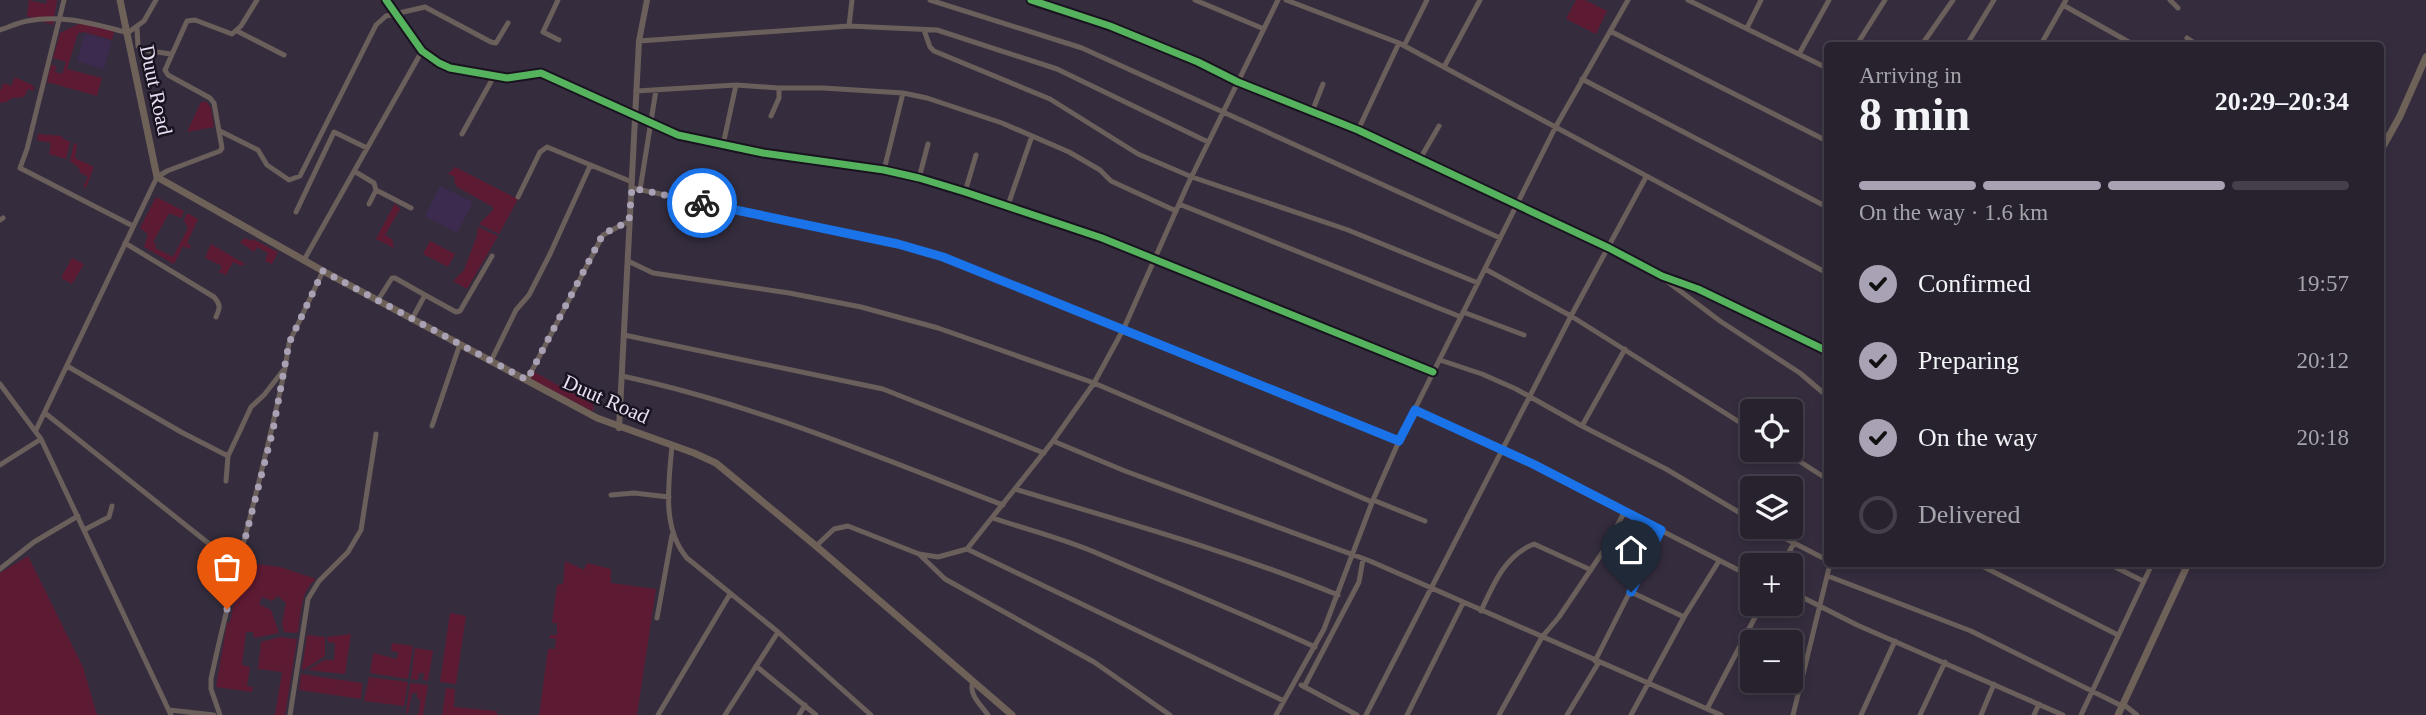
<!DOCTYPE html>
<html lang="en">
<head>
<meta charset="utf-8">
<style>
  body { margin:0; font-family:"Times New Roman",serif; background:#302a36; color:#f1f3f6; height:100vh; display:flex; flex-direction:column; font-size:26px; white-space:nowrap }
  * { box-sizing:border-box; margin:0 }
  p { font-size:23px; color:#a5a4aa }
  .icon { flex:none; width:38px; height:38px; fill:none; stroke:currentColor; stroke-width:2; stroke-linecap:round; stroke-linejoin:round }
  .map { position:relative; flex:1; overflow:hidden }
  .details { position:absolute; left:1824px; top:42px; width:560px; height:525px; display:flex; flex-direction:column; background:#28222e; border-radius:7px; box-shadow:0 4px 10px #0003,0 0 0 2px #443f4a }
  .details>* { flex:none }
  .controls { position:absolute; left:1740px; top:399px; display:grid; gap:14px }
  .controls a { display:grid; place-items:center; width:63px; height:63px; border-radius:7px; background:#28222e; box-shadow:0 4px 10px #0003,0 0 0 2px #443f4a; font-size:35px }
  .pin { position:absolute; display:grid; place-items:center; width:60px; height:60px; color:#fff; margin:-72px -30px; border-radius:50% 50% 50% 0; rotate:-45deg; box-shadow:0 0 7px #0007 }
  .pin .icon { rotate:45deg }
  .courier { position:absolute; display:grid; place-items:center; width:70px; height:70px; margin:-35px; border:5px solid #1a73e8; border-radius:50%; background:#fff; color:#222; box-shadow:0 2px 9px #0007 }
  .head em { font-style:normal; font-weight:600 }
  .head div { display:flex; flex-direction:column-reverse }
  .head { display:flex; align-items:center; justify-content:space-between; height:119px; padding:0 35px }
  h1 { font-size:46px; font-weight:600; line-height:52px }
  .bar { display:grid; grid-template-columns:repeat(4,1fr); gap:10px 7px; align-content:center; height:84px; padding:0 35px }
  .bar i { height:9px; border-radius:5px; background:#443f4a }
  .bar .on { background:#a9a1b4 }
  .bar p { grid-column:span 4 }
  ol { padding:0 35px; list-style:none }
  li { display:flex; align-items:center; gap:21px; height:77px }
  li p { margin-inline-start:auto }
  li .icon { padding:7px; border-radius:50%; background:#a9a1b4; color:#111; stroke-width:4 }
  li:last-child { color:#a5a4aa }
  li i { width:38px; height:38px; border:4px solid #443f4a; border-radius:50% }
  .map>svg:first-child { display:block }
</style>
</head>
<body>
<div class="map">
<svg width="2426" height="715" viewBox="0 0 2426 715">
  <rect width="100%" height="100%" fill="#352d3e"/>
  <path fill="#3c2b4e" d="M85,33L112,41L104,69L77,61Z
    M440,186L473,202L457,233L425,216Z"/>
  <path fill="#5d1a33" d="M29,0L46,4L47,0H57L53,25L27,16Z
    M1576,0H1585L1607,11L1596,34L1566,19Z
    M85,21L115,28L112,40L84,32L78,33L67,69L102,78L97,96L47,82L51,65L56,66L55,72L62,74L66,62L53,58L60,33Z
    M15,77L34,86L33,91L28,89L24,97L12,98L6,102L0,103V91L4,83L11,86Z
    M201,102H207L211,108L214,127L187,132Z
    M38,134L62,136V138L70,142L66,159L49,154L51,143L37,140Z
    M74,143L77,144L75,158L94,167L86,188L83,187L88,177L79,172L80,169L70,161Z
    M455,167L518,199L499,234L479,224L493,210V207L457,187L454,181L455,177L448,174Z
    M156,197L184,211L181,218L169,213L153,242L156,244L155,248L173,257L188,228L184,220L187,213L198,219L187,243L191,246L190,249L183,246L174,264L144,247L148,234L140,228Z
    M395,203L400,209L385,235L392,239L394,248L376,239Z
    M478,227L498,236L467,289L453,281L464,270L477,236Z
    M245,238L251,241L253,239L278,252L272,264L265,261L268,253L257,247L254,252L240,242Z
    M430,241L455,254L448,267L423,254Z
    M211,244L245,264L241,266L233,262L226,275L219,272L222,266L205,258Z
    M72,258L84,264L72,284L61,278Z
    M534,372L593,404L594,409L592,411L530,379Z
    M28,556L83,667L97,715H0V573Z
    M565,561L584,570L587,563L611,569V583L656,589L637,715H539L548,649H555L556,639L549,638L550,635H557V623H552L557,585L563,584Z
    M243,562L280,567L316,579C300,591 301,615 298,633L284,632L282,623L286,603L278,596L272,601L262,597L259,604L271,610L279,633L254,638L253,632H246L242,665L250,667L247,686L253,687L252,692L216,687L227,623L230,622Z
    M450,613L466,616L456,684L440,682Z
    M351,634L345,674L308,670L324,660H334L335,643L328,642L327,637Z
    M307,635L325,637V656L304,670L302,669Z
    M280,637L297,639L285,715H275L282,672L258,669L261,642Z
    M392,643L413,646L408,679L370,673L373,653L397,659L398,652L391,651Z
    M415,648L433,651L428,681L423,680L424,673H419L418,680L411,679Z
    M301,674L362,683L361,699L299,690Z
    M369,677L408,682L404,706L364,701Z
    M410,683L428,685L423,715H416L419,713L420,699L417,698V693H412L408,713H406Z
    M446,688L455,689L454,707L497,711V715H442Z"/>
  <g fill="none" stroke-linecap="round" stroke-linejoin="round">
    <path stroke="#6a5f5a" stroke-width="5" d="M64,0L27,149L20,168L133,226
      M558,0L543,32L559,40
      M930,0L1082,48L1500,238
      M1031,0L1110,26L1198,62L1238,82L1358,130L1609,248L1662,276L1698,289L1827,351
      M1195,0L1264,29
      M1286,0L1399,43L1827,273
      M1688,0L1827,68
      M2170,0L2178,8
      M2063,5L2136,46
      M849,26L852,0
      M137,28L138,46L143,50L171,54
      M1747,28L1761,0
      M0,30C9,27 17,23 27,21C61,14 93,24 126,32
      M924,30L930,47L934,51L1050,99L1138,154L1192,177L1348,230L1478,283
      M237,31L284,55
      M1610,31L1827,141
      M126,34L144,21L156,0
      M2187,38L2199,46
      M639,41L849,26L937,30L1057,69L1208,142
      M1404,46L1427,0
      M1856,46L1885,0
      M1921,46L1953,0
      M1966,46L1994,0
      M2040,46L2066,0
      M1799,54L1829,0
      M1444,67L1480,0
      M1582,79L1827,207
      M636,91L736,85L779,88H823L903,93L927,98L1002,123L1069,152L1100,170L1111,181L1176,211
      M1312,112L1323,84
      M771,116L779,98V88
      M635,117L678,135L763,153L848,164L919,178L1008,205L1102,238L1433,372
      M1358,130L1399,43
      M220,131L258,150L267,165L289,180L300,176L376,25L386,16L425,7L491,42L496,43L508,23
      M462,134L494,76
      M723,145L736,85
      M1420,159L1439,126
      M884,170L903,93
      M354,171L374,183L376,190L369,204
      M919,178L928,144
      M632,188L899,244L943,257L1399,441
      M376,190L411,208
      M640,190L656,90
      M965,192L976,155
      M518,197L540,152L547,147L632,182
      M1179,204L1461,317
      M1008,205L1032,136
      M296,212L334,132L367,148
      M0,220L3,218
      M125,243L214,297C221,305 220,308 216,317
      M304,260L422,51
      M628,261L653,273L789,293L861,307L938,328L1094,383L1372,502
      M1485,269L1571,316L1752,430
      M1664,279L1720,321L1800,373L1827,396
      M425,295L456,312L460,311L492,256
      M378,300L392,278H395L425,295L412,319
      M1463,312L1524,335
      M624,335L883,389L1044,453
      M1440,360L1482,374L1516,389L1582,426L1666,469L1752,520
      M491,361L516,310L529,295L550,254L590,166
      M67,366L181,432L228,456
      M622,376C754,404 878,457 1003,505
      M527,380L603,235L629,221
      M0,384L41,439L171,715
      M1415,410L1533,465L1752,577
      M45,413L237,566
      M432,426L460,344
      M1582,426L1625,349
      M36,430L157,177L167,171L220,151L222,148L214,103L210,98L168,75L165,70L187,21L195,20L232,34L241,26L257,0
      M1053,441L1125,471L1370,561L1721,715
      M672,445C669,482 661,528 687,558L778,632L871,715
      M1782,450L1827,479
      M0,465L41,439
      M226,481L228,456L238,435L251,407L264,395L285,368L289,343L323,271
      M1015,489C1124,522 1233,552 1338,595
      M611,495L634,493L669,497
      M1373,500L1425,521
      M993,518C1028,530 1065,539 1099,554C1171,585 1244,614 1315,647
      M1763,527L1827,560
      M84,530L109,517L112,506
      M816,546L834,529L848,526L919,554L945,579L1094,662L1170,715
      M967,549L1284,701
      M919,554L938,557L967,549L1053,441L1094,383L1124,328L1187,186L1278,0
      M1978,564L2118,635
      M2109,564L2143,581
      M1782,565L1794,543
      M0,569L34,542L78,516
      M1828,576L1971,631L2122,706
      M1790,591L1857,625L2063,715
      M1631,592L1684,617
      M1481,611C1493,585 1505,555 1534,544L1591,570
      M657,618L672,535
      M1595,661L1661,530
      M756,666L816,715
      M973,682C968,694 981,705 988,715
      M1301,685L1357,715
      M1304,687L1359,582L1363,559
      M2123,704L2137,715
      M1707,709L1762,604
      M169,710L214,715
      M220,715L211,689V679C233,575 264,473 285,368
      M290,715L308,599L319,581L348,552L361,530L376,434
      M658,715L730,594
      M725,715L778,632
      M799,715L805,705
      M1276,715L1324,629L1373,500L1399,441L1555,128L1628,0
      M1366,715L1571,316L1646,177
      M1407,715L1463,603
      M1499,715L1542,637L1559,617L1604,550L1625,511
      M1567,715L1599,662
      M1631,715L1684,617L1719,561
      M1793,715L1830,564
      M1861,715L1895,641
      M1920,715L1945,662
      M1981,715L1994,684
      M2034,715L2039,704
      M2081,715L2152,564"/>
    <path stroke="#6a5f5a" stroke-width="6" d="M386,0L422,51L445,66L507,78L541,73L635,117
      M619,428L639,41L647,0"/>
    <path stroke="#6e6158" stroke-width="7" d="M120,0L157,177L323,271L597,418L694,453L716,463L816,546L1012,715
      M2380,152L2400,116L2426,57
      M2118,715L2188,564"/>
    <defs>
      <path id="cycleway" d="M386,0L422,51L439,63L450,68L507,78L541,73L678,135L763,153L884,170L919,178L965,192L1102,238L1433,372
        M1031,0L1110,26L1198,62L1238,82L1358,130L1609,248L1662,276L1698,289L1827,351"/>
    </defs>
    <use href="#cycleway" stroke="#191320" stroke-width="11"/>
    <use href="#cycleway" stroke="#56b35d" stroke-width="7"/>
  </g>
  <g fill="none" stroke-linecap="round" stroke-linejoin="round">
    <path stroke="#a9a1b4" stroke-width="7" stroke-dasharray="0 12.6" d="M227,609L273,430L289,343L323,271L527,380L603,234L629,221L632,188L702,203"/>
    <path stroke="#1a73e8" stroke-width="9" d="M702,203L898,244L943,257L1399,441L1415,410L1533,464L1661,530L1631,592"/>
  </g>
  <g text-anchor="middle" stroke-width="5" stroke-linejoin="round" paint-order="stroke">
    <g font-size="21" fill="#e8e0f4" stroke="#191320">
      <text transform="translate(156 90) rotate(78)" y="7">Duut Road</text>
      <text transform="translate(606 399) rotate(24)" y="7">Duut Road</text>
    </g>
  </g>
</svg>
<div class="controls">
<a><svg class="icon" aria-label="locate" viewBox="0 0 24 24"><circle cx="12" cy="12" r="6"/><path d="M12 2v4M12 18v4M2 12h4M18 12h4"/></svg></a>
<a><svg class="icon" aria-label="layers" viewBox="0 0 24 24"><path d="M12 4l9 5-9 5-9-5zM3 14l9 5 9-5"/></svg></a>
<a>+</a>
<a>−</a>
</div>
<div class="pin" style="left:227px;top:609px;background:#ea580c"><svg class="icon" aria-label="bag" viewBox="0 0 24 24"><path d="M5 8h14l-1 12H6zM9 8a3 3 0 0 1 6 0"/></svg></div>
<div class="pin" style="left:1631px;top:592px;background:#1f2937"><svg class="icon" aria-label="home" viewBox="0 0 24 24"><path d="M3 11l9-7 9 7M6 9v11h12V9"/></svg></div>
<div class="courier" style="left:702px;top:203px"><svg class="icon" aria-label="bike" viewBox="0 0 24 24"><circle cx="6" cy="16" r="4"/><circle cx="18" cy="16" r="4"/><path d="M6 16l4-8h5l3 8M10 8l3 8H6M13 5h3"/></svg></div>
<section class="details">
<div class="head"><div><h1>8 min</h1><p>Arriving in</p></div><em>20:29–20:34</em></div>
<div class="bar"><i class="on"></i><i class="on"></i><i class="on"></i><i></i><p>On the way · 1.6 km</p></div>
<ol>
<li><svg class="icon" aria-label="check" viewBox="0 0 24 24"><path d="M5 12l5 5 9-10"/></svg>Confirmed<p>19:57</p></li>
<li><svg class="icon" aria-label="check" viewBox="0 0 24 24"><path d="M5 12l5 5 9-10"/></svg>Preparing<p>20:12</p></li>
<li><svg class="icon" aria-label="check" viewBox="0 0 24 24"><path d="M5 12l5 5 9-10"/></svg>On the way<p>20:18</p></li>
<li><i></i>Delivered</li>
</ol>
</section>
</div>
</body>
</html>
